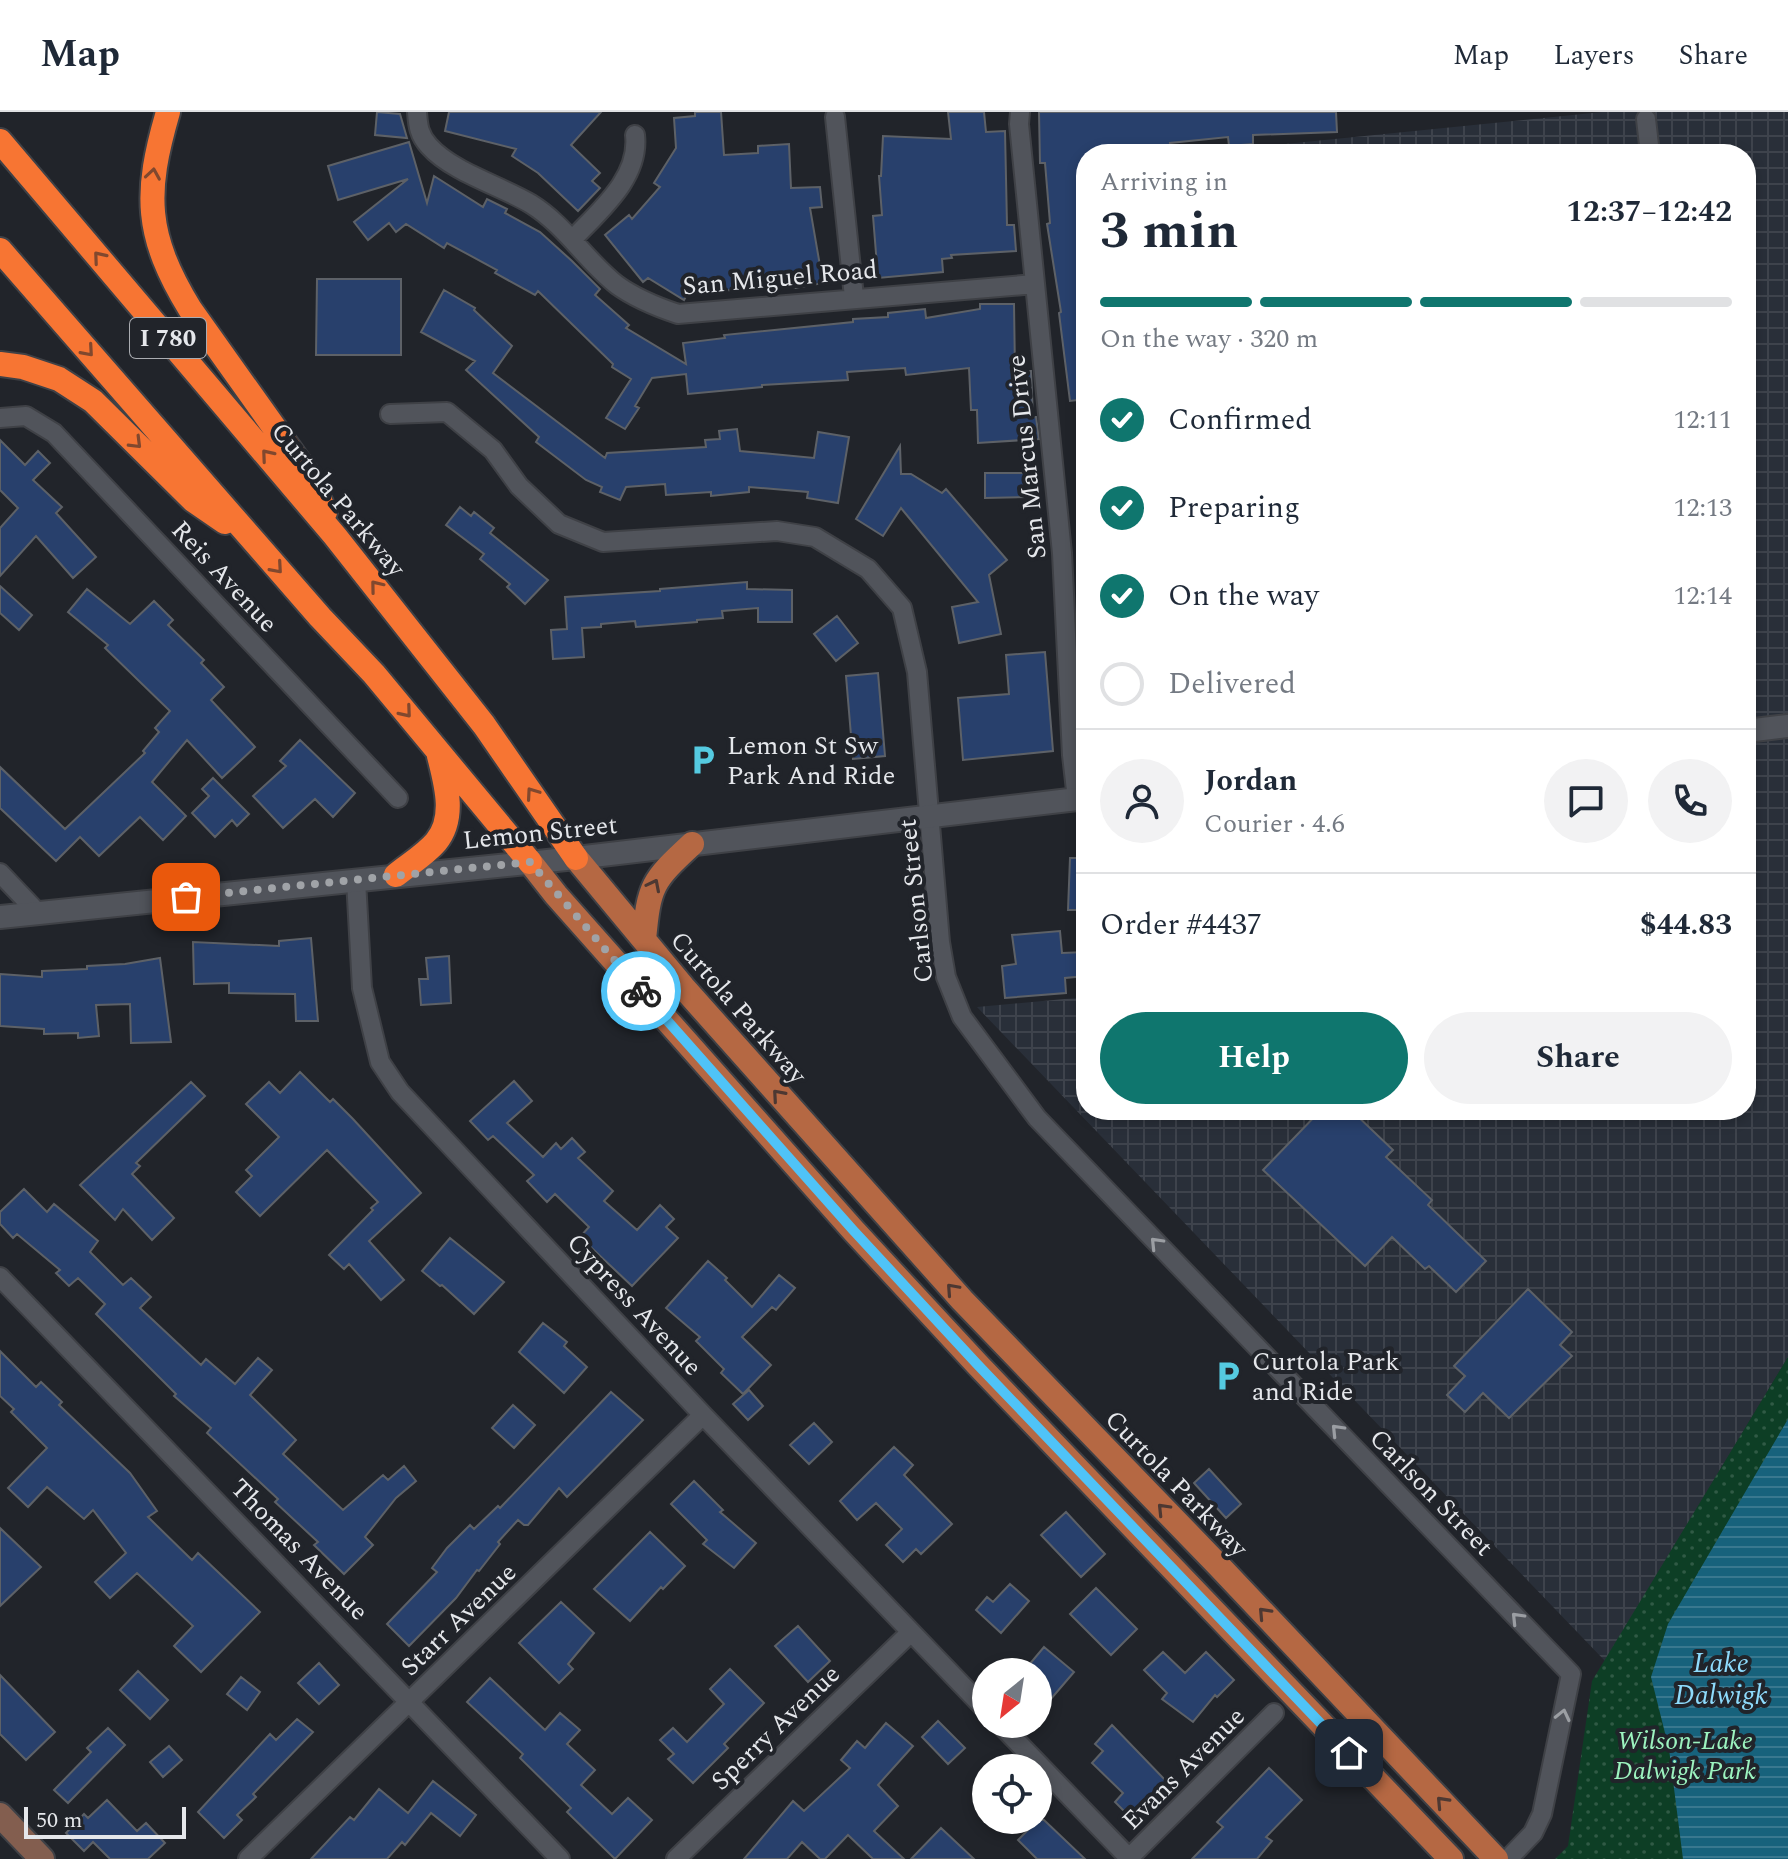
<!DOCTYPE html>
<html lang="en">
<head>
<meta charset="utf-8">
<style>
  body { margin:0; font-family:Spectral,serif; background:#f2f2f3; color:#1f2937; height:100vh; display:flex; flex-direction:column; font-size:30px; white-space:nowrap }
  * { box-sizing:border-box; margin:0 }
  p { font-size:26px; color:#747a83 }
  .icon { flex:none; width:44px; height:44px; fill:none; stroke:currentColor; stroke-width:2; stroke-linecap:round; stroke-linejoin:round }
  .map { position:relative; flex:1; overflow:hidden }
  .panel { position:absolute; left:1076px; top:32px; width:680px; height:976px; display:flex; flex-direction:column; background:#fff; border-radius:32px; box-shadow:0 4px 12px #0003 }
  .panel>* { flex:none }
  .needle { width:52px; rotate:210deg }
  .tools { position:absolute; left:972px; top:1546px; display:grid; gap:16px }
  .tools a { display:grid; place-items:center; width:80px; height:80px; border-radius:50%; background:#fff; box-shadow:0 4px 12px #0003; font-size:40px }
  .scale { position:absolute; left:24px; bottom:20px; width:162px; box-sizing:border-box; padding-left:8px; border:4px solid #e5e7eb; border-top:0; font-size:22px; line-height:28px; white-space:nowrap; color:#e5e7eb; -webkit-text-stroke:6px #21242a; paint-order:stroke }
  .pin { position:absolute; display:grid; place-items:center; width:68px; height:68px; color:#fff; margin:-34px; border-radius:16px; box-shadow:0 4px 12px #0006 }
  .courier { position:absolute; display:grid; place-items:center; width:80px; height:80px; margin:-40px; border:6px solid #4fc3f7; border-radius:50%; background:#fff; color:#222; box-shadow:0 2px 10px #0007 }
  .head em { font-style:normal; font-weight:700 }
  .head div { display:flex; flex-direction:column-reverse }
  .head { display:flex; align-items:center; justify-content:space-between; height:136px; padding:0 24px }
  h1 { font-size:52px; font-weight:700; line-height:60px }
  .bar { display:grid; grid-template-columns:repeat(4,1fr); gap:12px 8px; align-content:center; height:96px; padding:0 24px }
  .bar i { height:10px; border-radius:6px; background:#e0e1e3 }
  .bar .current { background:#0f766e }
  .bar p { grid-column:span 4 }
  .line { display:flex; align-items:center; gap:20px; padding:0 24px; border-top:2px solid #e0e1e3 }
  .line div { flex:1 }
  .round { display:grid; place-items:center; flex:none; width:84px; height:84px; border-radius:42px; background:#f2f2f3 }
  ol { padding:0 24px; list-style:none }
  li { display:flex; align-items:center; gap:24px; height:88px }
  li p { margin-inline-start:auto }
  li .icon { padding:8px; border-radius:50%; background:#0f766e; color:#fff; stroke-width:4 }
  li:last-child { color:#747a83 }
  li i { width:44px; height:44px; border:4px solid #e0e1e3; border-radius:50% }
  .button { display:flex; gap:16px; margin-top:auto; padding:16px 24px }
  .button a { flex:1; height:92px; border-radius:48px; background:#0f766e; color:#fff; font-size:32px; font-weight:700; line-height:92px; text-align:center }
  .button a+a { background:#f2f2f3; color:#1f2937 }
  header { display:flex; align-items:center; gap:48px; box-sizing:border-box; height:112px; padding:0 40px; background:#fff; border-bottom:2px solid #e0e1e3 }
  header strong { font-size:38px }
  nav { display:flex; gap:44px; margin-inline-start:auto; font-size:28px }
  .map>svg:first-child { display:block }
</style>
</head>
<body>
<header>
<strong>Map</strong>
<nav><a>Map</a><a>Layers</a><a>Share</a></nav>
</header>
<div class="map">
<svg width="1788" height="1747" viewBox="0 0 1788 1747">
  <defs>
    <pattern id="industrial-grid" width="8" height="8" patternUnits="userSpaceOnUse" patternTransform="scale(2)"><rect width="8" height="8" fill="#292f39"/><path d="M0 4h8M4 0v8" fill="none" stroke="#3e434c"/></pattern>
    <pattern id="park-dots" width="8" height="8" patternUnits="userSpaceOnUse" patternTransform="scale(2)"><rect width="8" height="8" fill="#0d3e25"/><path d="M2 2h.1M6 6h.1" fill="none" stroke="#305a45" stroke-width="1.8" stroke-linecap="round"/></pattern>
    <pattern id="water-rules" width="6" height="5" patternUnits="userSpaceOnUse" patternTransform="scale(2)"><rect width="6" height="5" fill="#17627c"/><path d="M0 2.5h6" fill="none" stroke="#39788f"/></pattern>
  </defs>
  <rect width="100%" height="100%" fill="#21242a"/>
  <path fill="url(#industrial-grid)" d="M1602,0H1788V1245L1605,1549L977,895L1086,885V998H1746V42H1186Z"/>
  <path fill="url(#park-dots)" d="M1788,1245V1747H1555L1568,1734L1592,1569Z"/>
  <path fill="url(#water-rules)" d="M1788,1307V1747H1683L1669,1637L1651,1565L1668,1512Z"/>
  <path fill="#28406c" stroke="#5d6167" stroke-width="2" d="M377,0L400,2L407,26L375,23Z
    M449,0H601L571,33L600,61L592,69L600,76L578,99L538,61L512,44L516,37L445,19Z
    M695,0H721L724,43L758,41V34L789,32L791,76L820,75L822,95L810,96L823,171L795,176L741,175V178L689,179L684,188L648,166L643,170L605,123L629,103L632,107L660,75L654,71L676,36L674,6L695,4Z
    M948,0H984L986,20L1005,19L1007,113H1014L1016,139L951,143L952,146L942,147L943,160L878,166L873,104L882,103L879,64H881L883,24L951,27Z
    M1039,0H1336L1337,20L1253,23V32L1229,34L1228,25L1170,31L1171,37L1086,42V287L1070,289L1059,201L1061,200L1047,112L1050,111L1045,51H1040Z
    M409,30L427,91L434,64L483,95L487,87L507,97L505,101L540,120L572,149L600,177L595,183L629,213L626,216L686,252L683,231L725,226L724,223L853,210V207L888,205V201L925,197L926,206L980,197V192H1014L1015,259H1031L1033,305H1036L1039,327L978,331L977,298H971L969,256L906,263L905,256L847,260L848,268L762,273V275L688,282L686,262L652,266L635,294L639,296L625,317L606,306L631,267L612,255L613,252L538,179L535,183L495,161L497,158L447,131L444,136L406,112L396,120L389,111L368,128L354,110L408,67L338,88L328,54Z
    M317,167H401V243H316Z
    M444,178L475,196L474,198L512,234L493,261L605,346L607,341L706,335L705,328L720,327L719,319L737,317L740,339L814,346L818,320L849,325L838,391L807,386L808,380L749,375V380L711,384V380L666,383L665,372L626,375L620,388L600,380L602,375L586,368L536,330L539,325L466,258L475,249L421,220Z
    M0,328L25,353L38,339L50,351L33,368L62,395L56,401L96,445L73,466L36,424L0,464V416L18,396L0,378Z
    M900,334L901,362H911L942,381L946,377L1007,448L989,463L1001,522L959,531L952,495L978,490L901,396L883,424L856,407Z
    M985,361H1026L1027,385L985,386Z
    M460,395L471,404L474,400L494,416L490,421L548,468L525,492L507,475L510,472L480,447L484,442L446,413Z
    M747,470V477L792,478V510H758V496L722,499L723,506L697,508V510L636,515L635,509L601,512V515L582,516L584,545L553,547L551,518L567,517L565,485L660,479V477Z
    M0,474L32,503L19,518L0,501Z
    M87,477L130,512L154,489L173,508L168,513L204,548L201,551L224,575L211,588L255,635L222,666L187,628L152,670L186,704L163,728L140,705L99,744L80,725L56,749L0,696V655L65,717L145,641L143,639L159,620L155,616L170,599L105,536L108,533L68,500Z
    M837,504L858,531L836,549L814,522Z
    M1045,540L1053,639L963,648L958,586L1009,582L1006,543Z
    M878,561L885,644L853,647L846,564Z
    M300,628L355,681L333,705L315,687L283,716L253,684L286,654L280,649Z
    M213,666L249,702L237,714L232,708L215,725L192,701L209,684L202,677Z
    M1070,746H1086V798H1068Z
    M1060,819L1062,841L1086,840V864L1065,866L1066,881L1005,886L1002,854L1016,852L1012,823Z
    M311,826L318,909H296L295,882L229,881V871L194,872L193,830L279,834V829Z
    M449,844L451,891L421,893L419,867H428L426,846Z
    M160,846L171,930L131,931L130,892L96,893L99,924L78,926V921L44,922V917L0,914V862L42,865V859L87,857V854L125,852Z
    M300,960L330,990L333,987L353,1007L421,1081L369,1129L404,1168L381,1188L349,1152L344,1157L329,1143L373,1098L371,1096L378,1090L327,1038L260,1104L236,1080L252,1064L246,1058L279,1025L246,992L269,970L280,981Z
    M514,969L532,989L507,1011L543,1045L556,1031L561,1037L572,1026L585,1040L578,1046L613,1079L604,1089L637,1118L660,1093L674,1107L666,1115L678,1126L632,1174L580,1125L589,1115L555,1082L547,1090L527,1069L534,1063L493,1024L488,1028L470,1009Z
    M191,970L205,984L136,1051L140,1054L132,1062L174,1106L152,1128L123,1097L115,1108L80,1073Z
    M1321,998H1351L1393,1038L1386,1045L1432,1088L1428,1093L1486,1149L1456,1180L1429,1154L1425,1157L1392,1125L1365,1154L1263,1058Z
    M24,1077L47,1100L54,1092L98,1129L90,1140L123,1173L131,1166L151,1185L140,1196L201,1253L206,1247L235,1272L258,1246L272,1258L250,1283L296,1328L283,1342L343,1398L383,1363L388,1368L404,1354L416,1369L396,1386L365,1425L373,1433L344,1462L314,1433L318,1430L275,1390L278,1387L207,1321L211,1316L174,1284L176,1282L96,1202L105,1192L78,1166L69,1174L56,1161L60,1158L17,1122L13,1126L0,1112V1100Z
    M450,1126L504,1170L474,1202L442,1173L440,1174L422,1159Z
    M708,1149L727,1166L725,1168L752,1195L779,1163L795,1176L776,1198L772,1195L742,1225L771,1253L743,1282L721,1261L724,1257L696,1229L700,1225L666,1196Z
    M1528,1177L1572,1220L1560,1233L1572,1244L1509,1306L1483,1281L1465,1300L1447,1283L1465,1264L1454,1254Z
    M543,1211L567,1230L564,1234L587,1255L564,1281L519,1240Z
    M0,1239L36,1275L41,1270L62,1290L59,1293L130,1361L157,1399L148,1405L192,1448L198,1441L260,1500L201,1560L174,1534L193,1514L137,1461L110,1486L95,1470L126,1441L93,1398L84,1407L47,1375L28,1395L8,1376L47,1336L11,1300L14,1297L0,1284Z
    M749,1278L763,1294L748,1308L733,1292Z
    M611,1280L643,1308L567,1385L559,1376L528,1413H524L518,1408L498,1430L500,1432L479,1459L477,1458L456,1486L409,1534L387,1512L437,1460L432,1456L447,1436L470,1413L474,1417L498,1394L500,1396Z
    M513,1293L535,1313L514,1336L492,1316Z
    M814,1311L832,1330L809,1352L790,1333Z
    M894,1335L913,1353L904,1363L952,1412L921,1442L916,1437L903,1450L886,1433L902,1417L876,1391L857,1408L840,1389Z
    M1209,1357L1241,1392L1226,1406L1194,1371Z
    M694,1369L723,1398L720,1400L756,1431L734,1456L703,1432L707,1428L671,1392Z
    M1066,1400L1105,1442L1081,1465L1041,1423Z
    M0,1416L41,1455L0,1494Z
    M650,1420L685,1454L663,1477L661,1475L630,1509L594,1477Z
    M1010,1472L1029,1489L1001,1521L976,1498L987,1485L993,1490Z
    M1096,1476L1137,1517L1111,1543L1070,1502Z
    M561,1490L594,1521L568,1552L573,1557L559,1571L519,1531Z
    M798,1514L830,1549L808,1570L775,1534Z
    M1044,1535L1074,1560L1038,1602V1560H1023Z
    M1163,1540L1185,1561L1206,1540L1234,1568L1217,1585L1215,1583L1193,1610L1162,1587L1167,1581L1144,1558Z
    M319,1551L339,1573L319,1592L298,1571Z
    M730,1557L764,1591L724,1632L728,1636L693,1671L668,1647L674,1642L660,1628L673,1616L687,1630L724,1592L710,1577Z
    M138,1559L168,1588L150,1607L120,1578Z
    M0,1563L55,1620L26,1648L0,1622Z
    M241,1565L260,1580L247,1598L227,1582Z
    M490,1566L545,1618L560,1601L580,1618L567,1632L595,1658L581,1673L612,1702L628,1686L652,1708L615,1747L567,1700L571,1696L520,1646L523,1642L467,1590Z
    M297,1607L313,1620L253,1682L256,1685L237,1703L242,1708L224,1726L198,1700L270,1622L276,1628Z
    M938,1609L965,1636L948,1652L922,1625Z
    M886,1611L913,1634L878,1673L898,1694L874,1719L904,1747H873L848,1723L825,1747H820L802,1730L787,1747H744L793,1689L804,1699L850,1656L841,1648L857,1629L865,1636Z
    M1112,1613L1167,1670L1130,1705L1115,1690L1123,1681L1092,1651L1103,1639L1095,1632Z
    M108,1616L125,1633L68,1691L54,1678L91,1640L87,1636Z
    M169,1634L182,1648L163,1665L150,1650Z
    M1269,1656L1302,1688L1266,1725L1272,1729L1257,1747H1192L1223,1715L1217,1710Z
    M433,1669L476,1703L460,1724L431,1701L405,1733L402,1730L387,1747H311L350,1705L354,1708L379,1677L408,1701Z
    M107,1688L137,1719L146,1711L165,1731L148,1747H110L93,1730L84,1739L66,1721L84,1702L88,1706Z
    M1038,1708H1044L1085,1747H1037L1018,1728Z
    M941,1716L974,1747H911Z"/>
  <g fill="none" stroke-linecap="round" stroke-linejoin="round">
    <defs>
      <path id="minor" d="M417,0C418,14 419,23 429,34C452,60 501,74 531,92C565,113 586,149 617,173C635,186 657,195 678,202L1035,172
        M1020,0L1019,12L1062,441L1072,643L1077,687
        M835,5L854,185
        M1646,7L1650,42
        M573,127C599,99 640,66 635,23
        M390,302L447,300L493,338L519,374L559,412L603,430L777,419L815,425L868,457L902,496L917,560L940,830L946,865L962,905L1037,1006L1571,1562L1542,1702L1533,1721L1508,1747
        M0,306L26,304L54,321L398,686
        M0,761L38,801
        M356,768L362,876L380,950L400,980L703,1303L986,1598
        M0,1165L560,1747
        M1000,1612L1130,1747
        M248,1747L703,1303
        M676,1747L911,1520
        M1128,1747L1274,1601"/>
      <path id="tertiary" d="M1746,619L1788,614
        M0,805L576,746L1086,686"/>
      <path id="secondary" d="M0,1703L42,1747"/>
      <path id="primary" d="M576,746L683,875L962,1188L1218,1453L1496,1747
        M530,750L556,783L853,1118L977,1252L1451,1747
        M644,828C649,773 652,769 692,732"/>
      <path id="motorway" d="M168,0C144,82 145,123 190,197L308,363L325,400
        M0,29L335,424L484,613L576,746
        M0,138L320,505L374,562L530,750
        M0,252L23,255L59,267L93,289L193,388L225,410
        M396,763C408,753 425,743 436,730C456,706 446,672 439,644"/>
    </defs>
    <use href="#minor" stroke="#3f4146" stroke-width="22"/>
    <use href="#tertiary" stroke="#3f4146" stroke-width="26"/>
    <use href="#secondary" stroke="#3f4146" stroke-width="28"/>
    <use href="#primary" stroke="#3f4146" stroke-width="28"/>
    <use href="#motorway" stroke="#3f4146" stroke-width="28"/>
    <use href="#minor" stroke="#51545b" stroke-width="18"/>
    <use href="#tertiary" stroke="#51545b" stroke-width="22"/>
    <use href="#secondary" stroke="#835e4f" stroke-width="24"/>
    <use href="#primary" stroke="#b56843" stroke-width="24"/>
    <use href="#motorway" stroke="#f77533" stroke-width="24"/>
  </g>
  <defs><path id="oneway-chevron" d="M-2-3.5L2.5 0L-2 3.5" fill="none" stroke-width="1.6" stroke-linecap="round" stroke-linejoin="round" transform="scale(2)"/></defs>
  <g stroke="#81482e">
    <use href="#oneway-chevron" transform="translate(153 62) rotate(-81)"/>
    <use href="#oneway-chevron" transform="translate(99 145) rotate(-130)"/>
    <use href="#oneway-chevron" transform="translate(88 239) rotate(49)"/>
    <use href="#oneway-chevron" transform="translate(136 331) rotate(45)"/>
    <use href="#oneway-chevron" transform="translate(267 343) rotate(-130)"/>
    <use href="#oneway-chevron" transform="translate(277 456) rotate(49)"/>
    <use href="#oneway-chevron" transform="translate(376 474) rotate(-129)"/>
    <use href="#oneway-chevron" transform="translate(406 600) rotate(50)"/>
    <use href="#oneway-chevron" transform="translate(532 681) rotate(-125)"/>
  </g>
  <g stroke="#4d3832">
    <use href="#oneway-chevron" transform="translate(654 773) rotate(-63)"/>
    <use href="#oneway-chevron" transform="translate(778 983) rotate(-131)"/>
    <use href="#oneway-chevron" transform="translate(952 1177) rotate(-132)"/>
    <use href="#oneway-chevron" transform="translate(1163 1397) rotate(-134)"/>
    <use href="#oneway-chevron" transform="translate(1264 1501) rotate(-133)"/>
    <use href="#oneway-chevron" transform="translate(1442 1690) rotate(-133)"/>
  </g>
  <g stroke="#9b9ea3">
    <use href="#oneway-chevron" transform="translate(1156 1131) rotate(-134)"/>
    <use href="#oneway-chevron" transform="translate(1337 1318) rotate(-134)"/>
    <use href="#oneway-chevron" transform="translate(1517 1506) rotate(-134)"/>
    <use href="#oneway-chevron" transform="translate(1563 1603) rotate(-77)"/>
  </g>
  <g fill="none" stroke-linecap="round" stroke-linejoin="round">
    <path stroke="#a0a3a7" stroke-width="8" stroke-dasharray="0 14.4" d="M186,785L530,750L641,879"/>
    <path stroke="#4fc3f7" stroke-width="10" d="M641,879L853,1118L977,1252L1349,1641"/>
  </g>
  <defs>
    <symbol id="parking-bare" viewBox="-9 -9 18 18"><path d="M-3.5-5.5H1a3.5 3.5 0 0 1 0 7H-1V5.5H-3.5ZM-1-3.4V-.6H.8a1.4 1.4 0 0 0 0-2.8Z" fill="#55cae0" stroke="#21242a" stroke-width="2.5" paint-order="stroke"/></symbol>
  </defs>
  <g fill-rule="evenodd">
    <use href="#parking-bare" x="681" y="626" width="44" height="44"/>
    <use href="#parking-bare" x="1206" y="1242" width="44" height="44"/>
  </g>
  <g text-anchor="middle" stroke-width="8" stroke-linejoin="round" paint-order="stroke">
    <rect fill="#21242a" stroke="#aaacb1" stroke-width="2" x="130" y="206" width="76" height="40" rx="6"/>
    <g font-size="24" font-weight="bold" fill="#e5e7eb">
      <text x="168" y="234">I 780</text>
    </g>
    <g font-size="26" fill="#e5e7eb" stroke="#21242a">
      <text transform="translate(780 165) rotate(-5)" y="9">San Miguel Road</text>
      <text transform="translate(1026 345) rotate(-96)" y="9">San Marcus Drive</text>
      <text transform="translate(339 387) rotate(50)" y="9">Curtola Parkway</text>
      <text transform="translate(225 464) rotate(47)" y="9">Reis Avenue</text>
      <text transform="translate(540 720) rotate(-6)" y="9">Lemon Street</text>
      <text transform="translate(915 789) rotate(-96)" y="9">Carlson Street</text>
      <text transform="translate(739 895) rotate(49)" y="9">Curtola Parkway</text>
      <text transform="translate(635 1192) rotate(47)" y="9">Cypress Avenue</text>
      <text transform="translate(1177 1371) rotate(46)" y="9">Curtola Parkway</text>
      <text transform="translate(1432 1380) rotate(46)" y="9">Carlson Street</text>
      <text transform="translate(300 1437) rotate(46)" y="9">Thomas Avenue</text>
      <text transform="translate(458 1507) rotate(-44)" y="9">Starr Avenue</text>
      <text transform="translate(775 1615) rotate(-44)" y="9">Sperry Avenue</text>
      <text transform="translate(1183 1656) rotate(-45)" y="9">Evans Avenue</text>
    </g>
    <g font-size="26" fill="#e5e7eb" stroke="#21242a" text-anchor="start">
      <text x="727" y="642">Lemon St Sw<tspan x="727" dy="30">Park And Ride</tspan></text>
      <text x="1252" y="1258">Curtola Park<tspan x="1252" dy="30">and Ride</tspan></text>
    </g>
    <g font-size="26" font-style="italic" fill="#9cf3bf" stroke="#21242a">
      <text x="1685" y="1637">Wilson-Lake<tspan x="1685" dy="30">Dalwigk Park</tspan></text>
    </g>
    <g font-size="28" font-style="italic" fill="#8edbfc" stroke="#21242a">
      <text x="1721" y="1560">Lake<tspan x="1721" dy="32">Dalwigk</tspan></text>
    </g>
  </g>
</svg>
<div class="tools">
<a><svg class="needle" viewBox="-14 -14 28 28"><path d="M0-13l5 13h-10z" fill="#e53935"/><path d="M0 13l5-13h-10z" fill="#747a83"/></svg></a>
<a><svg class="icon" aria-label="locate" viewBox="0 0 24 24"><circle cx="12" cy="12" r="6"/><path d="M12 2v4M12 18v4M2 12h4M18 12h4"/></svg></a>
</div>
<div class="scale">50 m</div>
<div class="pin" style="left:186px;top:785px;background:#ea580c"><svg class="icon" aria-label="bag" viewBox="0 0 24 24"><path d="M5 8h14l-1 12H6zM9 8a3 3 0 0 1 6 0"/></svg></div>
<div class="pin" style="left:1349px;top:1641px;background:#1f2937"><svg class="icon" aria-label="home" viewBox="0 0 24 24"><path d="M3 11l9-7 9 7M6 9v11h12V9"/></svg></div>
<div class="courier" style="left:641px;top:879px"><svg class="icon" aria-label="bike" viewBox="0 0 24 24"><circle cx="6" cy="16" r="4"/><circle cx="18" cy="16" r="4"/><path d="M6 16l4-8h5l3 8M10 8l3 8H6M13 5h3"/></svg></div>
<section class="panel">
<div class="head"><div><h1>3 min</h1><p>Arriving in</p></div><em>12:37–12:42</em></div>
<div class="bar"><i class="current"></i><i class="current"></i><i class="current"></i><i></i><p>On the way · 320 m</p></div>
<ol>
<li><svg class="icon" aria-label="check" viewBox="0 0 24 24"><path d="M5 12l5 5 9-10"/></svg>Confirmed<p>12:11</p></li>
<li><svg class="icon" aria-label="check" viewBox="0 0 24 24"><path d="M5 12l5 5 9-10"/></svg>Preparing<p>12:13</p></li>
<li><svg class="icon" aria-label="check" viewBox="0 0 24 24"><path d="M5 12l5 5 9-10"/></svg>On the way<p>12:14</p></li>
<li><i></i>Delivered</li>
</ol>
<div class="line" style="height:144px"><a class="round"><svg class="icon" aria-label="person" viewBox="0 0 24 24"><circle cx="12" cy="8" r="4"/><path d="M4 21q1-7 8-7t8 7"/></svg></a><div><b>Jordan</b><p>Courier · 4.6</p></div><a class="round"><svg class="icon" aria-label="chat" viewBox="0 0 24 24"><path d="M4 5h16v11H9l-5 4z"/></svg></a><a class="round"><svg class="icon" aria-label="phone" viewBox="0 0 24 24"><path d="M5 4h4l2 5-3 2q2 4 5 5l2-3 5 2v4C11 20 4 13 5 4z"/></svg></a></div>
<div class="line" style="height:104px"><div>Order #4437</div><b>$44.83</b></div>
<div class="button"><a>Help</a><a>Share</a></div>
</section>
</div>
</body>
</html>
